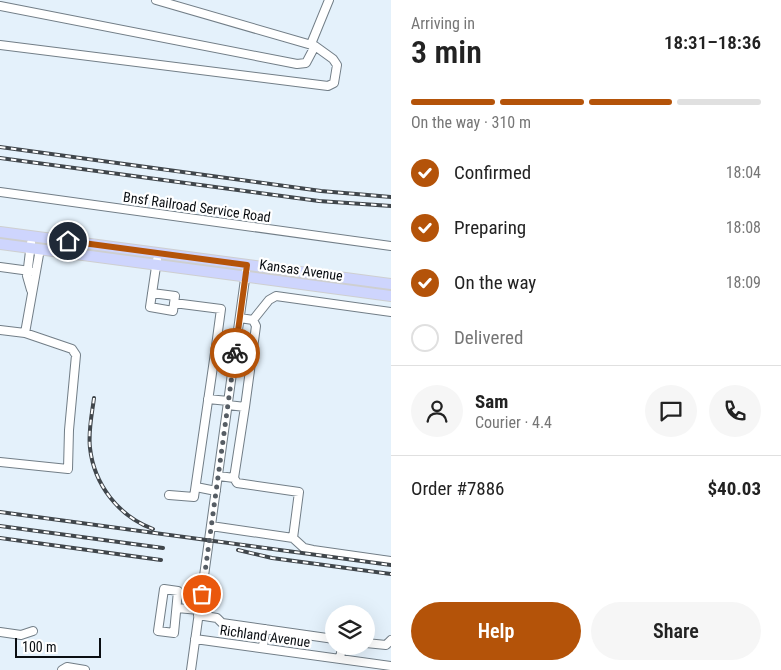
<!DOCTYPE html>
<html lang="en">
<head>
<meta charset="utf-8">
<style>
  body { margin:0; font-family:"Roboto Condensed",sans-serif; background:#f6f6f6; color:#222; height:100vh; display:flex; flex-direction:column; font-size:19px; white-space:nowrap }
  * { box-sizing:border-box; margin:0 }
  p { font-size:16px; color:#767676 }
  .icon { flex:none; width:28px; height:28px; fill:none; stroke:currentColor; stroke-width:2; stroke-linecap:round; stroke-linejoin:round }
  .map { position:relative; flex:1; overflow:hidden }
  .side { display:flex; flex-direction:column; background:#fff; width:390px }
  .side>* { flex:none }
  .controls { position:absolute; left:325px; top:605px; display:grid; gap:10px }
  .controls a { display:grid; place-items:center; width:50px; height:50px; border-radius:50%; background:#fff; box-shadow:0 5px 20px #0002; font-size:25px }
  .scale { position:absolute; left:15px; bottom:12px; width:86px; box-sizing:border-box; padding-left:5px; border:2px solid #0a0e12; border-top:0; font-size:14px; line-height:18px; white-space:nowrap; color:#0a0e12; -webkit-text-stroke:4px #fff; paint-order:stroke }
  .pin { position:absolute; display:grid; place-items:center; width:42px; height:42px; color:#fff; margin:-21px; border:2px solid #fff; border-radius:50%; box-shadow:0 1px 5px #0007 }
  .courier { position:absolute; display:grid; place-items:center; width:50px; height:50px; margin:-25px; border:4px solid #b45309; border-radius:50%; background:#fff; color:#222; box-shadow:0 1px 6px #0007 }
  .overview em { font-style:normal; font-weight:600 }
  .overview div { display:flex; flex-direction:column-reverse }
  .overview { display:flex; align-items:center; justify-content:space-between; height:85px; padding:0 20px }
  h1 { font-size:32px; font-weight:600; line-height:38px }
  .bar { display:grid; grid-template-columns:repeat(4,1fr); gap:8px 5px; align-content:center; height:60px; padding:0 20px }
  .bar i { height:6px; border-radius:4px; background:#e0e0e0 }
  .bar .selected { background:#b45309 }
  .bar p { grid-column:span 4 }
  .line { display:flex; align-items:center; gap:12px; padding:0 20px; border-top:1px solid #e0e0e0 }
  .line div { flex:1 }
  .round { display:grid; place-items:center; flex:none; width:52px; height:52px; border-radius:26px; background:#f6f6f6 }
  ol { padding:0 20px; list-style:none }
  li { display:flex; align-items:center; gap:15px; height:55px }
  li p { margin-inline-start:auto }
  li .icon { padding:5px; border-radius:50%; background:#b45309; color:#fff; stroke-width:4 }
  li:last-child { color:#767676 }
  li i { width:28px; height:28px; border:2px solid #e0e0e0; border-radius:50% }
  .action { display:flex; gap:10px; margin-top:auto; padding:10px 20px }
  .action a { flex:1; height:58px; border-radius:30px; background:#b45309; color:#fff; font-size:20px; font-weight:600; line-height:58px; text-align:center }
  .action a+a { background:#f6f6f6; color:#222 }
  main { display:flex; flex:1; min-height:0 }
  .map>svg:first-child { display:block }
</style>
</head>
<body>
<main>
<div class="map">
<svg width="391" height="670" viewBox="0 0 391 670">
  <rect width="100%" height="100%" fill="#e4f1fb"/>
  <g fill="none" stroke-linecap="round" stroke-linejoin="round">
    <defs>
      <path id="minor" d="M0,6L297,64L306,63L315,46L156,0
        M311,44L329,0
        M0,45L328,86L334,83L337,65L333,59L315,46
        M0,192L391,246
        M31,243L27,276L31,290
        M0,267L30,271
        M152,293L175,296L173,311L150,307L157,260
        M174,303L221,309L216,346L236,348
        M253,320L269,300L276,296L391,312
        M0,330L25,333
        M208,399L228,401
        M228,405L245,407L256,326L253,320L240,318
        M0,462L68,469L69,430L76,355L72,349L25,333L40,249
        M234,478L245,407
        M196,487L216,491
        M169,495L194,497L216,346
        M211,526L293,538L299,492L237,483L234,478L219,476
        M293,538L304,548L313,550L391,561
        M164,589L178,591L174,633L158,631Z
        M177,608L199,610
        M198,615L217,618L222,623L334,639
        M0,632L21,635L33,631
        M195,639L391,666
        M366,643L386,645L391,640
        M263,648L265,629
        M340,659L342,646
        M62,670L67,667L85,670
        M191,670L246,272"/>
      <path id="major" d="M0,232L391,284
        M0,244L391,296"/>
    </defs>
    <use href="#minor" stroke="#727e87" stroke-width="10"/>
    <use href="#major" stroke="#cecfd0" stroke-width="12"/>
    <use href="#minor" stroke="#fff" stroke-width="8"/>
    <use href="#major" stroke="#ced5fd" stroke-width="10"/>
    <defs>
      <path id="rail" d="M0,147L321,191L391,197
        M0,158L319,201L391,206
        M94,398C92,414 88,431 90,448C94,484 118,516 153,529
        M0,512L391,565
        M0,526L163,548
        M0,538L161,560
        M238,550L272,558L391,574"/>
    </defs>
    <use href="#rail" stroke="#40464b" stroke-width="4"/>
    <use href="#rail" stroke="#fff" stroke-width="2" stroke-dasharray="5.5" stroke-linecap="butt"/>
  </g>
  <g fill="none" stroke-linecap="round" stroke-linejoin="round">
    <path stroke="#565d64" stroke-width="5" stroke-dasharray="0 9" d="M202,594L235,353"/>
    <path stroke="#b45309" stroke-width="6" d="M68,241L247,265L235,353"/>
  </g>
  <g text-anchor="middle" stroke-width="4.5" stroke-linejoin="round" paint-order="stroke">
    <g font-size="14" fill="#0a0e12" stroke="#fff">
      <text transform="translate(197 207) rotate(8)" y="5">Bnsf Railroad Service Road</text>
      <text transform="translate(301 270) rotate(8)" y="5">Kansas Avenue</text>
      <text transform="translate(265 636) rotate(8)" y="5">Richland Avenue</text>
    </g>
  </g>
</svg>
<div class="controls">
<a><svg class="icon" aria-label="layers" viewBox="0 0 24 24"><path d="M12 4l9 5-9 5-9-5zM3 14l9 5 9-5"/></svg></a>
</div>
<div class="scale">100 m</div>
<div class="pin" style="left:202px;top:594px;background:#ea580c"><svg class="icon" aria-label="bag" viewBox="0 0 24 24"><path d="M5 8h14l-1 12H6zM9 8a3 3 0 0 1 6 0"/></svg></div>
<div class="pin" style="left:68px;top:241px;background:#1f2937"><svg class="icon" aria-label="home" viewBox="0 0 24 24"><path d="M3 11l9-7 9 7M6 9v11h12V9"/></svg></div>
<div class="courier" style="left:235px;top:353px"><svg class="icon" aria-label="bike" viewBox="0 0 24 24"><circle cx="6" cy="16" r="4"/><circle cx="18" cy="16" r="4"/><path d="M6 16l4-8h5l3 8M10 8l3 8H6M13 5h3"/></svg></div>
</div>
<section class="side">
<div class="overview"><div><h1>3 min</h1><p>Arriving in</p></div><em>18:31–18:36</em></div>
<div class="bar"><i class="selected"></i><i class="selected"></i><i class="selected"></i><i></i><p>On the way · 310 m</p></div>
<ol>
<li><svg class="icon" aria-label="check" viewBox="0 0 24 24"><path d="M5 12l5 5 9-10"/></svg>Confirmed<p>18:04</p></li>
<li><svg class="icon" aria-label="check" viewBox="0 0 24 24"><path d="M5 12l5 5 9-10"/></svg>Preparing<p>18:08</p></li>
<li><svg class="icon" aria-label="check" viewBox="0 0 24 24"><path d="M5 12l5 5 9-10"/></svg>On the way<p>18:09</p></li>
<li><i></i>Delivered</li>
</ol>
<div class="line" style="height:90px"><a class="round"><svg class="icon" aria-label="person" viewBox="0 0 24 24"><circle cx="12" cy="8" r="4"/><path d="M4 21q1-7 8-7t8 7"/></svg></a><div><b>Sam</b><p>Courier · 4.4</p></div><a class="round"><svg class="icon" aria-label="chat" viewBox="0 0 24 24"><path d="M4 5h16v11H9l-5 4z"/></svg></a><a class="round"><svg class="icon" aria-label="phone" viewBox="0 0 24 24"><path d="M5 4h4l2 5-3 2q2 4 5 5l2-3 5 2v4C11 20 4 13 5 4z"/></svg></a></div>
<div class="line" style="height:65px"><div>Order #7886</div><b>$40.03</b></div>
<div class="action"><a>Help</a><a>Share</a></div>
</section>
</main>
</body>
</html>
